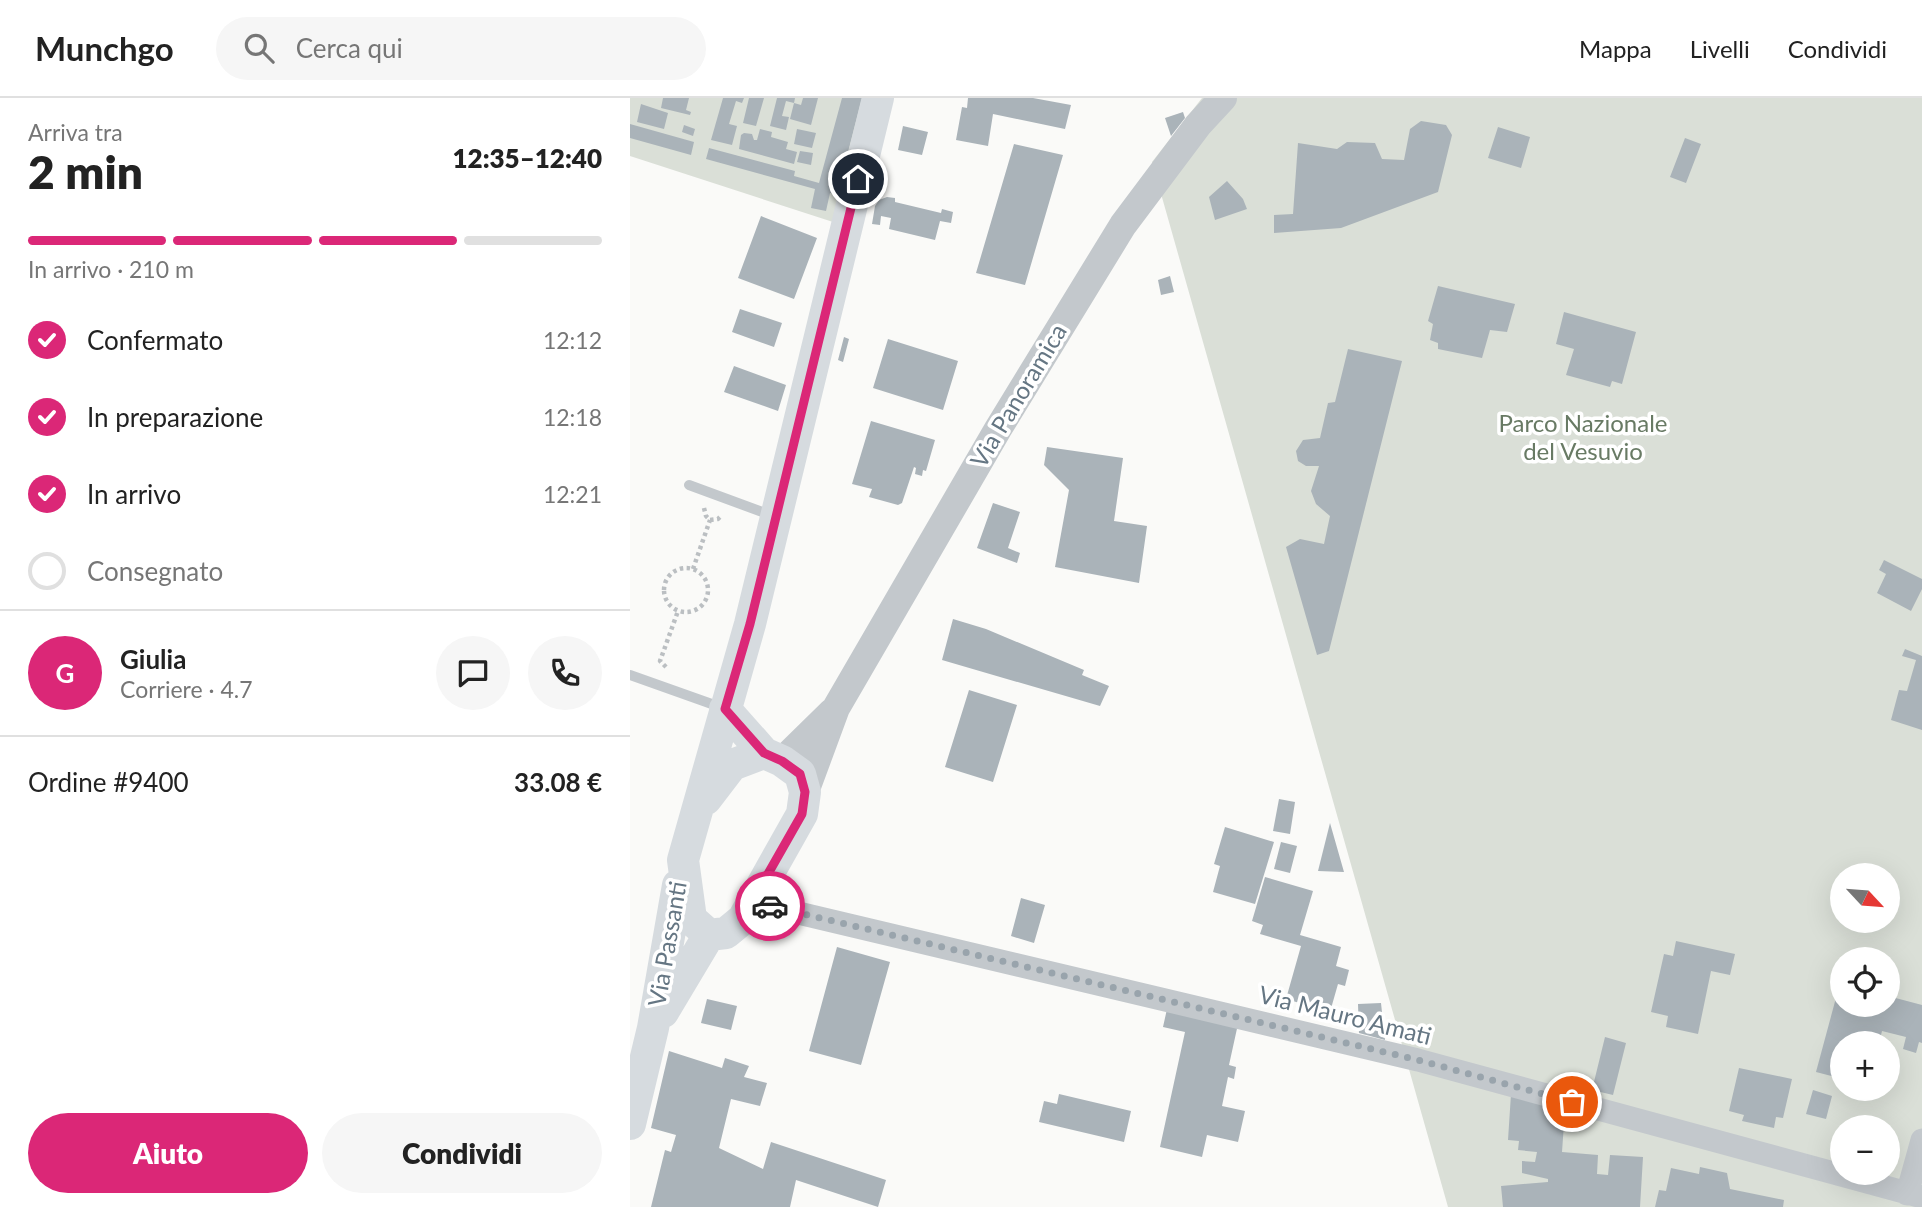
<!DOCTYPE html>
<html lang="it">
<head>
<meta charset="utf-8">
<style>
  body { margin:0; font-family:Lato,sans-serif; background:#f6f6f6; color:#222; height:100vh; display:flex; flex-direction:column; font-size:26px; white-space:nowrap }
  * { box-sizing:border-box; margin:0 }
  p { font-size:23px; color:#767676 }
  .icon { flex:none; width:38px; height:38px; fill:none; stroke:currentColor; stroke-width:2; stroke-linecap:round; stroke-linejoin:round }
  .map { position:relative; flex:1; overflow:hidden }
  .sheet { display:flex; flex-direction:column; background:#fff; width:630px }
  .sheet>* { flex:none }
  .needle { width:46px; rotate:116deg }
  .tools { position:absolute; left:1200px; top:765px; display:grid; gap:14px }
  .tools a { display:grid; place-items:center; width:70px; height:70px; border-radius:50%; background:#fff; box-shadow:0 7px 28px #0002; font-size:35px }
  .pin { position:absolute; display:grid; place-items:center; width:60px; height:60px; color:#fff; margin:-30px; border:4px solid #fff; border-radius:50%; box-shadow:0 2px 7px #0007 }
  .courier { position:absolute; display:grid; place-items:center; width:70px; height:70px; margin:-35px; border:5px solid #db2777; border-radius:50%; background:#fff; color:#222; box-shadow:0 2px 9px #0007 }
  .headline em { font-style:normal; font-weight:800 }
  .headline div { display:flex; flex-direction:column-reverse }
  .headline { display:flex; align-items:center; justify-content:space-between; height:119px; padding:0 28px }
  h1 { font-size:46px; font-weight:800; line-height:52px }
  .bar { display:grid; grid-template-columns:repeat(4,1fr); gap:10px 7px; align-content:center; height:84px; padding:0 28px }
  .bar i { height:9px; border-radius:5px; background:#e0e0e0 }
  .bar .selected { background:#db2777 }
  .bar p { grid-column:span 4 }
  .line { display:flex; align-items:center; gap:18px; padding:0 28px; border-top:2px solid #e0e0e0 }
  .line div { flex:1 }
  .round { display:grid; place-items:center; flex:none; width:74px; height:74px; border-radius:37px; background:#f6f6f6 }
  ol { padding:0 28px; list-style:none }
  li { display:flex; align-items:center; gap:21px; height:77px }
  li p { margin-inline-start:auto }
  li .icon { padding:7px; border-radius:50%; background:#db2777; color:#fff; stroke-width:4 }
  li:last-child { color:#767676 }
  li i { width:38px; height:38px; border:4px solid #e0e0e0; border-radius:50% }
  .cta { display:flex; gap:14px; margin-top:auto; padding:14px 28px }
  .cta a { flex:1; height:80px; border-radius:42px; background:#db2777; color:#fff; font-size:28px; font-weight:800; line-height:80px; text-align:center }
  .cta a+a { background:#f6f6f6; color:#222 }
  header { display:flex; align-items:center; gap:42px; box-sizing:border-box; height:98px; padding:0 35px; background:#fff; border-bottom:2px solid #e0e0e0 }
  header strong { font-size:33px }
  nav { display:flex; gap:38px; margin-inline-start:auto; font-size:24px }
  .search { width:490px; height:63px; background:#f6f6f6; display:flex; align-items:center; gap:18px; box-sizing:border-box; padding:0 24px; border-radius:38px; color:#767676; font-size:26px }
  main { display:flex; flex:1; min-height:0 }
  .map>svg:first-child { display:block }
</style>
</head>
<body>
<header>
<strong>Munchgo</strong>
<div class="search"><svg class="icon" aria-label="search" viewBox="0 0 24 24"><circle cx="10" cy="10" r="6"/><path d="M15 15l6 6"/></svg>Cerca qui</div>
<nav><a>Mappa</a><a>Livelli</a><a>Condividi</a></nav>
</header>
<main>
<section class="sheet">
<div class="headline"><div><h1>2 min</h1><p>Arriva tra</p></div><em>12:35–12:40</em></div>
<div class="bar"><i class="selected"></i><i class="selected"></i><i class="selected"></i><i></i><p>In arrivo · 210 m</p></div>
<ol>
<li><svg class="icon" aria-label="check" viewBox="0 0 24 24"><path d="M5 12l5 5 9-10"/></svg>Confermato<p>12:12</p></li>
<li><svg class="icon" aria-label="check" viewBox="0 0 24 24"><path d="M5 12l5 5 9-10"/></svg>In preparazione<p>12:18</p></li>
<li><svg class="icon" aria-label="check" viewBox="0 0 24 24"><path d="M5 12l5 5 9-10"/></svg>In arrivo<p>12:21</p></li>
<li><i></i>Consegnato</li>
</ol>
<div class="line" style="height:126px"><b class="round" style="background:#db2777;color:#fff">G</b><div><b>Giulia</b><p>Corriere · 4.7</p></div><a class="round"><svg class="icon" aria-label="chat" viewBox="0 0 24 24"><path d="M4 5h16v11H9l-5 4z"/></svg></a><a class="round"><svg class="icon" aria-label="phone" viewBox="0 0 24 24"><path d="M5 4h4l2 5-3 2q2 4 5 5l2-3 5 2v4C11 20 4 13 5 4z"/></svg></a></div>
<div class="line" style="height:91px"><div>Ordine #9400</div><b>33.08 €</b></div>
<div class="cta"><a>Aiuto</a><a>Condividi</a></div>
</section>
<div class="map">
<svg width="1292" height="1109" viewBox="0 0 1292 1109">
  <rect width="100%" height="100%" fill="#fafaf8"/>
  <path fill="#dadfd7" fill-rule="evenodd" d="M0,0H233L203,124L0,58Z
    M572,0H1292V1109H818L522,64ZM1213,777H1258V822H1213ZM1213,861H1258V906H1213ZM1213,945H1258V990H1213ZM1213,1029H1258V1074H1213Z"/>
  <path fill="#aab3b9" d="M33,0H59L56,12L61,14L60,17L31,10Z
    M93,0H114L112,5L106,3L99,26L107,28L102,47L81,42Z
    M119,0H134L126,28L113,25Z
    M147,0H165L164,5L156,3L152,18L159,19L156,32L140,28Z
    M173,0H188L181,27L160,21L164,5L171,7Z
    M212,0H232L207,96L200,95L196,113L181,110L185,91L76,61L79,50L165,73L164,78L189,85Z
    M338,0H403L441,7L435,31L363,16L358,48L326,42L332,9L337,10Z
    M11,6L38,15L34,31L7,24Z
    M553,14L555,20L541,38L535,20Z
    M791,23L816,27L822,37L808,94L711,130L644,135V117L663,116L668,45L707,51L717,44L745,45L752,61L774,62L780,31Z
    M0,26L64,44L61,57L0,40Z
    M54,27L65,31L63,38L52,34Z
    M273,28L298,34L292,57L268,52Z
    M868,29L900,39L891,70L858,60Z
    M130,31L142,34L141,39L158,44L156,51L167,54L164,66L109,51L111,37L114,35L122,36L124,42H127Z
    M167,31L186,35L182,50L164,46Z
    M1055,40L1071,46L1056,85L1040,79Z
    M384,46L433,57L395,187L346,175Z
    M170,53L183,55L181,67L167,64Z
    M597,83L613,101L617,111L585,122L579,99Z
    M257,99L265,100V104L311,115L312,111L323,114L321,125L310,123L305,142L259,131L261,120L251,118L250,127L242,126L245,108L249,102Z
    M131,118L187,140L164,201L108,180Z
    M540,178L544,194L531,197L528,182Z
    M808,188L885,206L877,234L860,232L852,260L808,251V245L800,242L803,226L798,223Z
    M110,211L152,225L144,249L102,234Z
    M934,214L1006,234L992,286L982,283L980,289L936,277L944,251L926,246Z
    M214,239L219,241L213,264L208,262Z
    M258,241L328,263L313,312L243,290Z
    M718,251L772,263L699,553L687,557L656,449L670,441L694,446L700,418L686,406L681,393L689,368H676L668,363L666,353L673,342L690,340L698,305L705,304Z
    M104,268L156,287L148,313L94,294Z
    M241,323L305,342L296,373L293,372L292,378L285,376L286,370L284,369L272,405L268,407L239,399L242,391L222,386Z
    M417,349L493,360L484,423L517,428L509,485L425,469L439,392L414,367Z
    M363,405L390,414L378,450L390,455L387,465L347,450Z
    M1254,462L1292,481V491L1281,513L1247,495L1256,476L1249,472Z
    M323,521L356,531L454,572L452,577L479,588L470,608L312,562Z
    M1275,551L1292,558V632L1261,622L1269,592L1277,593L1286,562L1272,558Z
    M339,592L387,607L363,684L315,669Z
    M649,701L665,704L660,736L643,733Z
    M700,725L714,774L688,773Z
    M595,729L644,744L625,806L583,794L590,768L584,766Z
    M651,744L667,748L660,775L644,771Z
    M635,779L683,793L670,837L711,849L706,868L719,872L715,888L708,886L700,914L656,901L671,848L630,836L633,827L622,823Z
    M391,800L415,807L404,845L381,838Z
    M1046,843L1105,856L1100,877L1081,873L1068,936L1036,929L1038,918L1021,914L1034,856L1043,858Z
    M207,849L260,864L231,967L179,953Z
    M1210,885L1213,886V906H1258V898L1292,907V945L1289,944L1286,955L1273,951L1276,939L1252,933L1249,945H1213V981L1186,974Z
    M77,901L107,908L101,932L71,925Z
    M751,905L755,942L729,935L728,906Z
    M537,911L608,926L599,967L606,969L604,981L598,979L592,1008L615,1013L608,1044L577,1037L572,1059L530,1049L555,934L533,929Z
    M975,939L996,945L983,997L962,992Z
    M39,953L92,970L95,960L119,968L114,979L137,985L130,1008L101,1001L89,1050L133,1071L141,1044L256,1082L248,1109L166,1082L160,1109H21L35,1052L41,1054L46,1037L21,1030Z
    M1109,970L1162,981L1153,1020L1146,1019L1144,1030L1112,1023L1114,1017L1099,1013Z
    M1183,992L1202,998L1196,1021L1176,1016Z
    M429,996L501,1013L494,1044L409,1024L414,1003L427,1006Z
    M881,996L935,1011L932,1054L968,1057L967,1076L978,1077L980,1057L1013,1059L1010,1109H873L871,1088L918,1084V1081L892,1075V1063L905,1064L907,1054L888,1052L889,1043L878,1042Z
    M1070,1069L1097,1075L1100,1091L1154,1102L1153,1109H1025L1029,1092L1036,1093L1041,1070L1069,1076Z"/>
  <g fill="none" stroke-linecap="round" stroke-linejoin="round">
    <path stroke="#bbbfc2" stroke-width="4.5" stroke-dasharray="3.5 3.5" stroke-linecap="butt" d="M74,410L76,418L80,422L88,421L91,418
      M34 492a22 22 0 1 1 44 0a22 22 0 1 1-44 0Z
      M63,471L80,422
      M36,569L30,563L48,513"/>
    <path stroke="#c3c8cc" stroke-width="10" d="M59,387L143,418
      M0,577L93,610"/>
    <path stroke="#c3c8cc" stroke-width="23" d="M122,804L788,962L1292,1099
      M1277,1096L1292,1042"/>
    <path stroke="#c3c8cc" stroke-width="28" d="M152,663L202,614
      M175,694L206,610L368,331L493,127L568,27L593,0"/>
    <path stroke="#d6dbdf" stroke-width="32" d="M95,611L134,655L152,663L170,676L175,694L172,716L113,821L96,835L79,837L61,821L53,762L120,526L248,0
      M76,701L102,667L134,655
      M33,914L79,837
      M0,1026L23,930L48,787"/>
  </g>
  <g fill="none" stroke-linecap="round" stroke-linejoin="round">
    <path stroke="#99a4ac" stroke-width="7" stroke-dasharray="0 12.6" d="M140,808L788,962L942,1004"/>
    <path stroke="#db2777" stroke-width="9" d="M140,808L122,804L172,716L175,694L170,676L152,663L134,655L95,611L120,526L228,81"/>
  </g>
  <g text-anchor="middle" stroke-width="7" stroke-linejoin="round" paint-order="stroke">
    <g font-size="24" fill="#657683" stroke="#fff">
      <text transform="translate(389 298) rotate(-59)" y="8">Via Panoramica</text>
      <text transform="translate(38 846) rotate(-80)" y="8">Via Passanti</text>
      <text transform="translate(715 918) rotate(14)" y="8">Via Mauro Amati</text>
    </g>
    <g font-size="24" fill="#687a64" stroke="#fff">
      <text x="953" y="334">Parco Nazionale<tspan x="953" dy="28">del Vesuvio</tspan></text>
    </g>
  </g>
</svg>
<div class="tools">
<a><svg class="needle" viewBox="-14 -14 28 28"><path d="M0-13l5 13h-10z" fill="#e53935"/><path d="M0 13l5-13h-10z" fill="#767676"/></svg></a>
<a><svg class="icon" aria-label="locate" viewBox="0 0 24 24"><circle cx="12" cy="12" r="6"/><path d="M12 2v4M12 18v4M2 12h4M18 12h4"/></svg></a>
<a>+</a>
<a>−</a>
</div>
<div class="pin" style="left:942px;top:1004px;background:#ea580c"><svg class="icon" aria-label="bag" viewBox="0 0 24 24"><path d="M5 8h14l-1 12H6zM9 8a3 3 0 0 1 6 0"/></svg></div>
<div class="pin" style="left:228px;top:81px;background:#1f2937"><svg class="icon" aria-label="home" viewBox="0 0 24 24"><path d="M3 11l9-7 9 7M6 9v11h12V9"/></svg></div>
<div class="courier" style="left:140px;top:808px"><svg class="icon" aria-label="car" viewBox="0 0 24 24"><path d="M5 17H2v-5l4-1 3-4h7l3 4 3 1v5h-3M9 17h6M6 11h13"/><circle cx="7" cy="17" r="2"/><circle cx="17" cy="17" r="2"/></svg></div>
</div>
</main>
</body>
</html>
